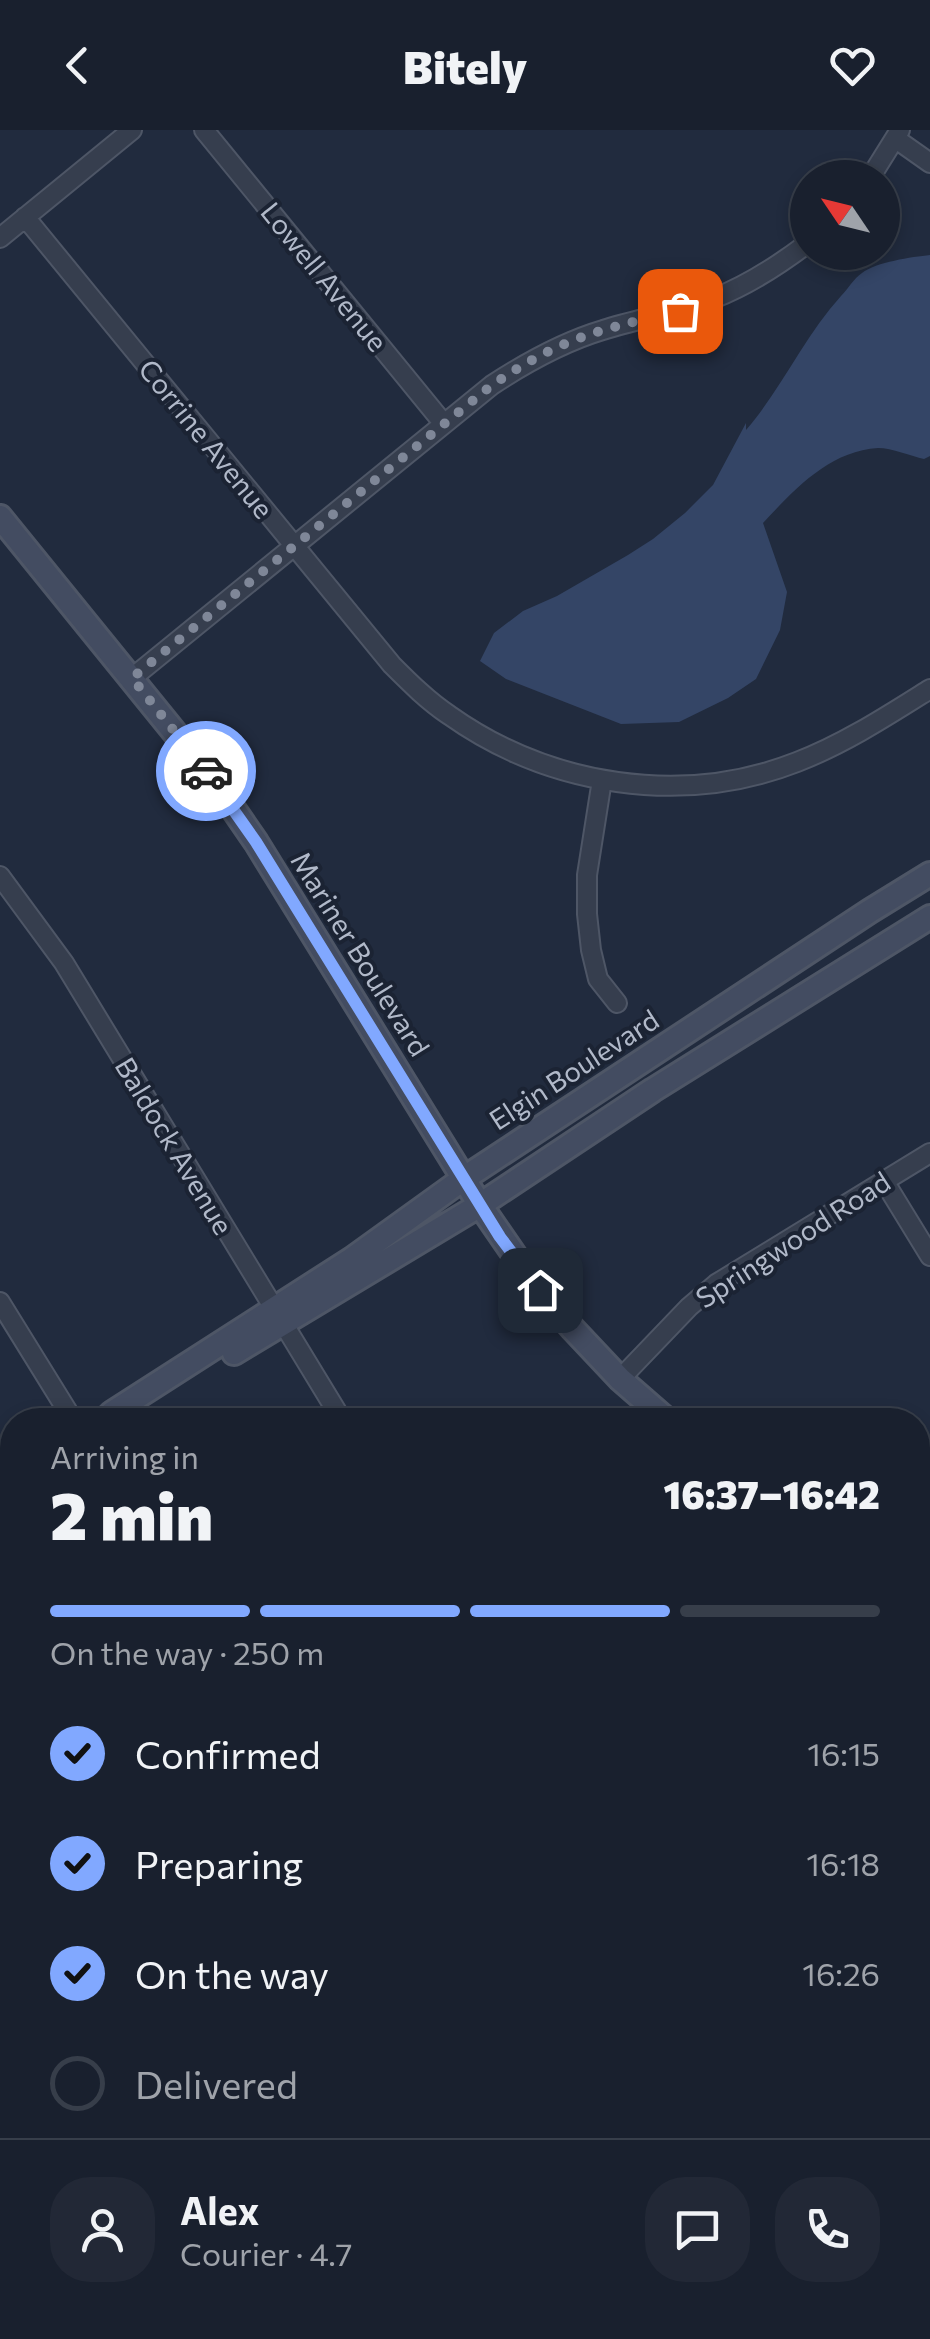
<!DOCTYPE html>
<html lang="en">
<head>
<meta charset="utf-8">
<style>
  body { margin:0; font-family:Commissioner,sans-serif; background:#222836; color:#f1f3f6; height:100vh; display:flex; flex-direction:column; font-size:38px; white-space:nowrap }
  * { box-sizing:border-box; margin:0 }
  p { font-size:32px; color:#9fa3aa }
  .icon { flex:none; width:55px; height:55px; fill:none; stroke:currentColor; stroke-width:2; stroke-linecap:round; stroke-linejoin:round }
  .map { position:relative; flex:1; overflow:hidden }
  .details { position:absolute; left:0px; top:1278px; width:930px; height:932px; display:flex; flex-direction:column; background:#19202e; border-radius:40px 40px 0 0; box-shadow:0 5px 15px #0003,0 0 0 2px #373e4a }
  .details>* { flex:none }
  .needle { width:65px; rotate:305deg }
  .tools { position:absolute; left:790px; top:30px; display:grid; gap:20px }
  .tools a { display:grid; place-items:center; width:110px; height:110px; border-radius:50%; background:#19202e; box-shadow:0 5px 15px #0003,0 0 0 2px #373e4a; font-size:50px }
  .pin { position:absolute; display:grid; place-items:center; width:85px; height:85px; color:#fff; margin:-42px; border-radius:20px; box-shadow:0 5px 15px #0006 }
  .courier { position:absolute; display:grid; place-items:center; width:100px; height:100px; margin:-50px; border:8px solid #81a8ff; border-radius:50%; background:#fff; color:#222; box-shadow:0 2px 12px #0007 }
  .head em { font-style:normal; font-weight:800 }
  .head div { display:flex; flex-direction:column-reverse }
  .head { display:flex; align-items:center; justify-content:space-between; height:170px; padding:0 50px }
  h1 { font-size:65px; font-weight:800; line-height:75px }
  .bar { display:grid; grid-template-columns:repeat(4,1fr); gap:15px 10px; align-content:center; height:120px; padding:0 50px }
  .bar i { height:12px; border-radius:8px; background:#373e4a }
  .bar .active { background:#81a8ff }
  .bar p { grid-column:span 4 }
  .line { display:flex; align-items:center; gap:25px; padding:0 50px; border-top:2px solid #373e4a }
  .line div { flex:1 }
  .round { display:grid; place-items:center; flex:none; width:105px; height:105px; border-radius:40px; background:#222836 }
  ol { padding:0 50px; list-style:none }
  li { display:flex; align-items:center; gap:30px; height:110px }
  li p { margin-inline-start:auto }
  li .icon { padding:10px; border-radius:50%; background:#81a8ff; color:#111; stroke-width:4 }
  li:last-child { color:#9fa3aa }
  li i { width:55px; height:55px; border:5px solid #373e4a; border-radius:50% }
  header { display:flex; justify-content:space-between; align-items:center; height:130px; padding:0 50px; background:#19202e; font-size:45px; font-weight:800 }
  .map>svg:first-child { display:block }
</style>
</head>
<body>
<header><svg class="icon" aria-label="back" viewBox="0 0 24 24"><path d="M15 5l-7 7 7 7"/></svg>Bitely<svg class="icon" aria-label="heart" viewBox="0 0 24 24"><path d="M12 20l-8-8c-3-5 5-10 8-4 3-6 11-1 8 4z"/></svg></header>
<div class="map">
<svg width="930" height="2209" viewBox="0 0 930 2209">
  <rect width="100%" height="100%" fill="#212b3e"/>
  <path fill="#243a3f" d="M930,1754V2011L918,2015V1761Z"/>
  <path fill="#344566" d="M930,125V326L924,329C911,326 892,318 878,318C829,321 794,360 763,393L787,462L780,500L756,549L728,568L679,592L621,594L506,549L480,531L494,503L523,481L557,466L628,425L653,409L685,383L713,355L746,293V300C782,258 804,207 841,166C848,159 854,148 862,143C876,132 912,127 930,125Z
    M918,1542L930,1563V1608L918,1637Z"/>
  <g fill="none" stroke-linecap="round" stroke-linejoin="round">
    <defs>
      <path id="street" d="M204,0L444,294
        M896,9L930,33
        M870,48L900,0
        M25,87L392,535C410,553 428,571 449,585C549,656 682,677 797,632C844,614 887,586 930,559
        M0,108L132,0
        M132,548L492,255C527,232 563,212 603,200C640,188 678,183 715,168C748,155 779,135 808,113
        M602,650L587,745V784L591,820L598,849L617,873
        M0,746L64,833L342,1290
        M884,1051L930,1126
        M0,1172L73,1290
        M620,1249L689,1177L716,1154L930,1023
        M0,1613L12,1634
        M0,2056L12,2076
        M0,2178L12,2170
        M87,2198L94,2209
        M345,2198L349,2209
        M587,2198L591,2209
        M825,2198L827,2209"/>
      <path id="secondary" d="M0,387L214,651L256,712L480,1075L533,1152L572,1198L620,1249L667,1290
        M234,1223L480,1075L653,960L930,787
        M105,1290L112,1283L352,1129L463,1049L870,781L930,744
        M0,1361L12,1353
        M918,1515L930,1532"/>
    </defs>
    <use href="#street" stroke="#4e5666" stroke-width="22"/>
    <use href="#secondary" stroke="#4e5666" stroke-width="28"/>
    <use href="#street" stroke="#363e4e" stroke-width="18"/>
    <use href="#secondary" stroke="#434c61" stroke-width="22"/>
  </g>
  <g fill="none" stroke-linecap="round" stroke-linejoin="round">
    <path stroke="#7f8798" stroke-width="10" stroke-dasharray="0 18" d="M206,641L132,548L492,255C516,239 540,224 567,213C603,198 641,190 680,181"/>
    <path stroke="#81a8ff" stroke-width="12" d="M206,641L256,712L500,1107L540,1160"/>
  </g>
  <g text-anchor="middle" stroke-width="8" stroke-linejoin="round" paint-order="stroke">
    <g font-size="28" fill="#b1b9c9" stroke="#1b2333">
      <text transform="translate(324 147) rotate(51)" y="10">Lowell Avenue</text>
      <text transform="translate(206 309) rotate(51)" y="10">Corrine Avenue</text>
      <text transform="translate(360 824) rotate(58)" y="10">Mariner Boulevard</text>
      <text transform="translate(574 940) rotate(-33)" y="10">Elgin Boulevard</text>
      <text transform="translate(174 1016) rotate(59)" y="10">Baldock Avenue</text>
      <text transform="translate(793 1110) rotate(-33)" y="10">Springwood Road</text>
    </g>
  </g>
</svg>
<div class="tools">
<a><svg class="needle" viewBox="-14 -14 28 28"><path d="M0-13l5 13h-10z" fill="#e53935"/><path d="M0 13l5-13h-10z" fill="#9fa3aa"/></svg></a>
</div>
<div class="pin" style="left:680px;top:181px;background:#ea580c"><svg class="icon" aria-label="bag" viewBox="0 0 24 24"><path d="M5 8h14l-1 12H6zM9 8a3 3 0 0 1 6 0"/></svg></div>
<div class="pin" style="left:540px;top:1160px;background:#1f2937"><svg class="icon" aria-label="home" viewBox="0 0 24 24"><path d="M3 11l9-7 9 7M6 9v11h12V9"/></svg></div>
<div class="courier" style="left:206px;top:641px"><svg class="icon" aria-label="car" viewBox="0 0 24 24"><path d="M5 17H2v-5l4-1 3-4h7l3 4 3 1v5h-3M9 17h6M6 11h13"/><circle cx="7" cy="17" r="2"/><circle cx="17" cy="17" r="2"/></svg></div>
<section class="details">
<div class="head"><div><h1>2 min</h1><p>Arriving in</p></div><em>16:37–16:42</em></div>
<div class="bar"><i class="active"></i><i class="active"></i><i class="active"></i><i></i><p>On the way · 250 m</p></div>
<ol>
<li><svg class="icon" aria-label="check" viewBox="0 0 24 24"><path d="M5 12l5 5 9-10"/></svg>Confirmed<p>16:15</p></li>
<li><svg class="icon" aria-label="check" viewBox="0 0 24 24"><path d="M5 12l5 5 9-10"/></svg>Preparing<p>16:18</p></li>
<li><svg class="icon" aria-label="check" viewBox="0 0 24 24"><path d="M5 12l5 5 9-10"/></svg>On the way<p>16:26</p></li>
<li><i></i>Delivered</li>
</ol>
<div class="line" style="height:180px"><a class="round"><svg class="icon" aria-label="person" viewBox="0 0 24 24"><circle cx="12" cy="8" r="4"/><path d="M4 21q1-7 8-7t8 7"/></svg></a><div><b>Alex</b><p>Courier · 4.7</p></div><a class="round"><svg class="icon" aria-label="chat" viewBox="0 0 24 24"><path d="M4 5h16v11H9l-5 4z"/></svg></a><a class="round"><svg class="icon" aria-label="phone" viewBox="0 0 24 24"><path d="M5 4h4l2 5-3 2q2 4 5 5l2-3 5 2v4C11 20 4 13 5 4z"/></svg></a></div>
</section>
</div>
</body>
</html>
